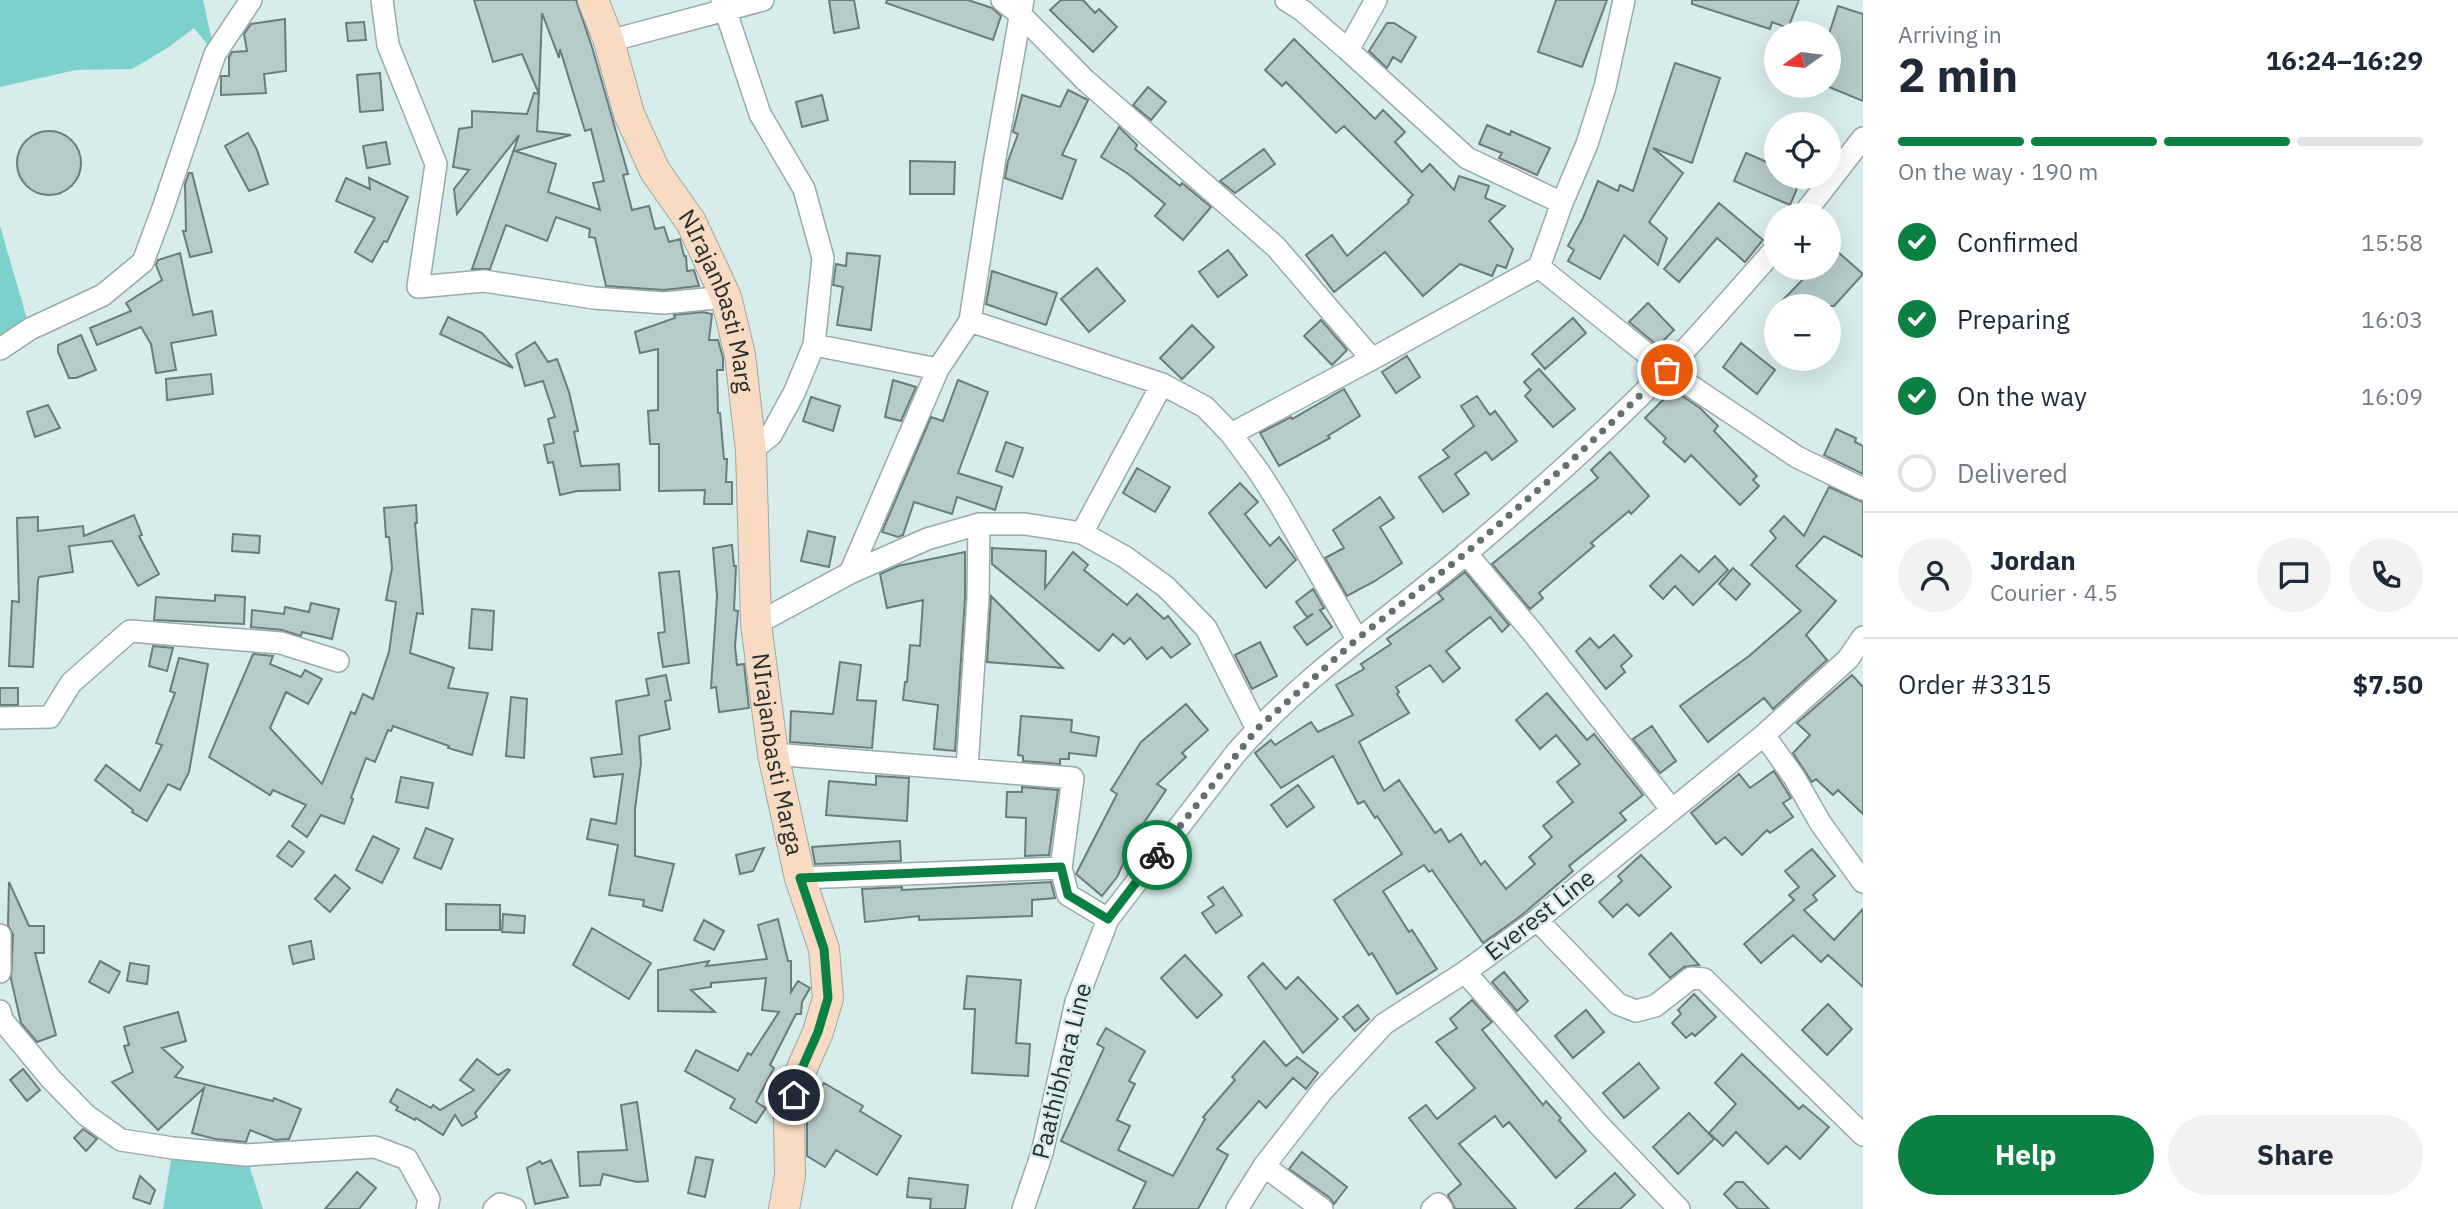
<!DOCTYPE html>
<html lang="en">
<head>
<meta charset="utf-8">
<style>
  body { margin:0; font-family:"IBM Plex Sans",sans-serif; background:#f2f2f3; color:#1f2937; height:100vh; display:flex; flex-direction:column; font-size:26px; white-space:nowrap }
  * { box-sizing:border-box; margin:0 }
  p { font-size:23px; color:#747a83 }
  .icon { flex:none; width:38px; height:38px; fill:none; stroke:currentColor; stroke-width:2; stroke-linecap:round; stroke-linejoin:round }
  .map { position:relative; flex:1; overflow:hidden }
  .panel { display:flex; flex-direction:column; background:#fff; width:595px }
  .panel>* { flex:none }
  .needle { width:46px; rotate:256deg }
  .controls { position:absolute; left:1764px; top:21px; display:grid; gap:14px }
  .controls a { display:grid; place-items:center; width:77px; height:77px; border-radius:50%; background:#fff; box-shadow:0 7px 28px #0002; font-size:35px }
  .pin { position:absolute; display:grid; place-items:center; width:60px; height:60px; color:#fff; margin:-30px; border:4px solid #fff; border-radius:50%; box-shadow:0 2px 7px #0007 }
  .courier { position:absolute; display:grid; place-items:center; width:70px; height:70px; margin:-35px; border:5px solid #0b8043; border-radius:50%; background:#fff; color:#222; box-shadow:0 2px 9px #0007 }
  .headline em { font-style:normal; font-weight:700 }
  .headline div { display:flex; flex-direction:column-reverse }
  .headline { display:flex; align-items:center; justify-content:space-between; height:119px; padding:0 35px }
  h1 { font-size:46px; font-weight:700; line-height:52px }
  .bar { display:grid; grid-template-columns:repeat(4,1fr); gap:10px 7px; align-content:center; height:84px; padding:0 35px }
  .bar i { height:9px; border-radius:5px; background:#e0e1e3 }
  .bar .selected { background:#0b8043 }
  .bar p { grid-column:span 4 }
  .line { display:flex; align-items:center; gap:18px; padding:0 35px; border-top:2px solid #e0e1e3 }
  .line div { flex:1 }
  .round { display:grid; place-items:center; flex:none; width:74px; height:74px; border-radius:37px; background:#f2f2f3 }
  ol { padding:0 35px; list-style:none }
  li { display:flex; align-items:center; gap:21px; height:77px }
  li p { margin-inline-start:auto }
  li .icon { padding:7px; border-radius:50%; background:#0b8043; color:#fff; stroke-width:4 }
  li:last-child { color:#747a83 }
  li i { width:38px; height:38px; border:4px solid #e0e1e3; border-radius:50% }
  .primary-button { display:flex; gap:14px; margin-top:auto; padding:14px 35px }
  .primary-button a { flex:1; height:80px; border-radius:42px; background:#0b8043; color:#fff; font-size:28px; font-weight:700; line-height:80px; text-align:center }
  .primary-button a+a { background:#f2f2f3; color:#1f2937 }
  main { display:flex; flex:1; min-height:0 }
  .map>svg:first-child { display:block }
</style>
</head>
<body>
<main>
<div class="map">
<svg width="1863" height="1209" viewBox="0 0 1863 1209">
  <rect width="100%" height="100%" fill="#d7eceb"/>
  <path fill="#7dd1cc" d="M0,0H203L215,54L194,28L169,47L132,69L76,70L0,87Z
    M0,226L30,329L0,349Z
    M173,1148L246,1155L263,1209H163Z"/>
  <path fill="#b6cac8" stroke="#6a7d7b" stroke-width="2" d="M474,0H576L592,47L628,174L623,175L632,210L649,206L655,229L664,227L669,242L680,239L684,256H686L687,271L694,270L699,286L664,290L606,286L595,238L589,237L590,229L556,217L547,241L506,225L490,269H472L519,135L457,214L454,189L469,170L453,167L459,129L472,127V111L527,114L534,93L539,94L537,131L571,135L515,151L556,164L548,192L600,210L593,183L604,181L591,129L585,131L560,49L559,58L542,13L539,94L522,54L493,62Z
    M829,0H854L859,28L834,33Z
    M887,0H968L992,8L1001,16L993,40L886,3Z
    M1061,0H1083L1095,13L1099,9L1117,27L1093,52L1050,10Z
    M1556,0H1607L1582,67L1538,52Z
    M1692,0H1799L1788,28L1772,22L1770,29L1692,4Z
    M1838,6L1863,14V101L1829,87V34Z
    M285,19L286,71L264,74L266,93L221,95V76H229V57L232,52L247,51L244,34L251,24Z
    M364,22L366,40L348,41L346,23Z
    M1387,23H1394L1416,37L1401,62L1393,57L1387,68L1369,51Z
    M1294,39L1375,119L1383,110L1405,132L1395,142L1422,172L1430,164L1454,190L1459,176L1489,186L1485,198L1505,206L1489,221L1513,249L1506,268L1497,265L1492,276L1460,264L1423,296L1385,252L1334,292L1306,255L1332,235L1347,256L1409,202L1408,200L1413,195L1344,126L1336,133L1286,82L1282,86L1265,70Z
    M1675,63L1720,78L1692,163L1653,148L1683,173L1649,222L1667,238L1658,265L1624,235L1600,279L1568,261L1574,250L1568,246L1583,218L1598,181L1618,191L1620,185L1633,191Z
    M380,73L383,110L360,112L357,75Z
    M1148,87L1166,102L1151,120L1133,105Z
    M1068,90L1088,100L1062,155L1076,160L1062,199L1005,178L1008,161L1018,134L1013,132L1022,95L1060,107Z
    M822,95L828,120L802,127L796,102Z
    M1487,125L1510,135L1511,131L1550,148L1537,175L1499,158L1502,153L1479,144Z
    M1119,127L1137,145L1135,149L1180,186L1182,183L1211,207L1183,240L1155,216L1165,204L1127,173L1101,157Z
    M17 163a32 32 0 1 1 64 0a32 32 0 1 1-64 0Z
    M248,133L257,150L268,184L249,191L225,146Z
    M386,142L390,164L367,168L363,146Z
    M1264,149L1275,164L1235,193L1220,181Z
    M1746,153L1776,166V177H1802L1790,205L1734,181Z
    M910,161L955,162L954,194H910Z
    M189,173H192L212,252L190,257L183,231H186L185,184Z
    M346,178L370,189L369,178L408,197L387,242L384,241L372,262L355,252L375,218L336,201Z
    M1719,203L1763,240L1745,262L1717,238L1679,282L1664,269Z
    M1228,250L1247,275L1218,297L1199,272Z
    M1838,252L1863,274L1834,306H1777L1814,268H1829V262Z
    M180,253L193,315L212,311L216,335L171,343L176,370L156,373L151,344L141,327L97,345L90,328L131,311L126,303L162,280L156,265L158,260Z
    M847,253L880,256L871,330L837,325L843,287L833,285L836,264L846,266Z
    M1097,268L1125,301L1089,332L1061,299Z
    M992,271L1057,293L1046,325L986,304Z
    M1648,303L1674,330L1658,346L1629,322Z
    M702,312L712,314L709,340H718L723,358V370H717L718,413H720L724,459H727L726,482H732V504H704L705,490L659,491V444H650L648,411L658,410V349L640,353L635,332L675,318L674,315Z
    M448,317L482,333L513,368L440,334Z
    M1573,318L1586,333L1545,369L1532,354Z
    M1321,320L1347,350L1332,365L1304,336Z
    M1192,325L1214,347L1182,379L1160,358Z
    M81,335L96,370L76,378H69L58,352V345Z
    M535,342L548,362L557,359L569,392L578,431L574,432L581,466L619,464L620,490L577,491L560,495L553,462L548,463L544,445L554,443L548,419L555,417L543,381L525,386L516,354Z
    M1741,343L1775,370L1757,394L1723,367Z
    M1407,356L1420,377L1396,393L1382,372Z
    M1539,369L1575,409L1553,427L1525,396L1531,390L1524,382Z
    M211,374L213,394L167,400L166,379Z
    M893,380L916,387L901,421L885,417Z
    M958,380L988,392L958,473L1002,487L995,510L957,497L952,514L914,502L903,535L898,537L882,532L931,417L943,421Z
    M1344,389L1360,416L1328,436L1330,438L1279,466L1260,433L1291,417L1292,419Z
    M1673,390L1700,408L1718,426L1714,431L1757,476L1753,480L1759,486L1740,505L1691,455L1685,462L1663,442L1666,438L1645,418Z
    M1477,396L1490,415L1495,411L1517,441L1492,460L1486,452L1455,474L1469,494L1443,512L1419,477L1449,457L1443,450L1474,426L1461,406Z
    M811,397L840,406L833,431L803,421Z
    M48,405L60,428L35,437L27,412Z
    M1836,429L1856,438L1855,442L1863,446V474L1824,455Z
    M1006,442L1023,448L1013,477L996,471Z
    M1610,452L1649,496L1631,514L1629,511L1591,543L1594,546L1539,593L1543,598L1530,609L1492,564L1598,478L1591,470Z
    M1137,468L1170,487L1155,512L1123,493Z
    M1240,483L1258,502L1245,514L1270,546L1279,537L1296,560L1266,588L1209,513Z
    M1829,487L1863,502V557L1824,536L1796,566L1836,601L1806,635L1827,660L1773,709L1764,698L1708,742L1680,706L1749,656L1801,611L1751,565L1776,538L1770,531L1784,516L1804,536Z
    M1380,497L1394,518L1380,527L1402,563L1375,581L1347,596L1325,558L1344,548L1333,530Z
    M416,505L417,523H415L423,614L417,613L410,653L454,668L448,688L488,693L472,755L448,748L449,746L393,726L391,731L388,730L375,762L366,758L351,798L353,799L344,824L321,815L307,837L292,826L306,805L273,790L270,795L209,757L253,654L273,656L270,664L301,677L305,670L322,679L308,704L286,692L270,728L322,784L351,712L355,714L363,694L373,699L389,652L396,602L386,600L392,568L389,537H386L384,508Z
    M134,515L142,535L139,536L159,574L138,586L112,541L69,546L73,572L39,577L38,580L33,667L9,666L12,601L19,602L17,518L38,517V531L83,526L84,536Z
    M808,531L835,537L829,567L801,561Z
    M233,534L260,536L259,553L232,551Z
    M732,545L734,566H736L734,610L738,611L735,646L737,665L744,664L749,708L719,712L716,687L711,688L717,596L713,548Z
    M992,548L1046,551L1045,588L1073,552L1088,565L1084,570L1127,605L1137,594L1164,619L1168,616L1190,644L1171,658L1162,647L1147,659L1130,638L1124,644L1113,634L1099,651L992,564Z
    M965,552V598L955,751L934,749L938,705L903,700L905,682H907L910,645L920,646L923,600L887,608L880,574L898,566Z
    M1681,555L1699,572L1715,556L1728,570L1693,605L1675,586L1663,599L1650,586Z
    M1733,568L1750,584L1736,600L1719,584Z
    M679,571L689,663L663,667L658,633L665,632L659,573Z
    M1465,572L1509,625L1502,632L1490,617L1446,651L1460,668L1443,682L1430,665L1396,687L1399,692L1397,694L1409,713L1359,742L1384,791L1399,780L1435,833L1441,829L1449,842L1461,834L1481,865L1485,861L1506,889L1535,864L1529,857L1552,837L1543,826L1573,802L1557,782L1580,764L1556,735L1540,749L1516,720L1547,693L1587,740L1594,734L1643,795L1620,813L1626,820L1569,866L1573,871L1522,915L1483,943L1432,870L1429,872L1424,865L1383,891L1409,932L1412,930L1437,969L1397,994L1372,953L1369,955L1334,900L1402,854L1377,816L1375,818L1364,801L1358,804L1333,756L1281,788L1255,753L1271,740L1275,745L1311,722L1318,732L1353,715L1336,685L1364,669L1361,664L1391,644L1387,639L1443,599L1438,593Z
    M1313,589L1324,608L1320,610L1332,627L1307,645L1294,627L1313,614L1307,617L1296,602Z
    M215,595L245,597L244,624L154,620L156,597L215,601Z
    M991,596L1063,668L987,662Z
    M311,603L339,609L332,639L302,632L301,636L282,630L251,627L252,610L284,614L285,607L309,612Z
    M472,609L494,611L492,650L469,648Z
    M1614,635L1632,656L1621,666L1625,672L1606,689L1576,651L1590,638L1599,648Z
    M1260,642L1277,676L1252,689L1235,655Z
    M153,646L173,648L167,671L149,666Z
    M179,658L208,664L189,772L180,790L168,784L147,821L132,812L133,810L95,780L106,765L140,791L162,745L156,743L175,693L170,691Z
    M840,662L861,665L857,700L876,701L872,748L790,742L791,711L833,714Z
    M666,675L671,700L665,701L670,729L639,736L641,763L635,809V856L674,864L662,911L643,906L644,900L609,895L618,845L587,839L591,819L616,824L623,774L594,777L591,758L622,754L616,701L649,695L646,679Z
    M1852,675L1863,687V814L1838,790L1833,795L1816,779L1812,782L1793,753L1810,735L1797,723Z
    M0,688H18V705H0Z
    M511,697L527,699L524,758L506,756Z
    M1186,704L1208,730L1182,753L1186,757L1157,784L1166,790L1139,830L1117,877L1102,896L1076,874L1117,794L1111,790L1141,742Z
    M1021,716L1072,720L1071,732L1099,737L1096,756L1069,753V759H1060V764L1023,761V756L1018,755Z
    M1652,726L1676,761L1660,773L1633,739Z
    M1774,771L1791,798L1783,803L1793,817L1770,833L1767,830L1742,855L1725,837L1716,844L1691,813L1739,774L1750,788Z
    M876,776L909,778L907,821L826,815L829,781L876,785Z
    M401,777L433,783L428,808L396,802Z
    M1298,785L1314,807L1287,827L1271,805Z
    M1022,787L1058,790L1049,855L1025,856L1026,818L1006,817L1007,792H1022Z
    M426,828L453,839L441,869L414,858Z
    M373,836L399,849L382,883L356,870Z
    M289,841L304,852L292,867L277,856Z
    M900,841L901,861L815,864L812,847Z
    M764,848L753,871L740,874L736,855Z
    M1812,849L1835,876L1813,895L1817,900L1804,910L1834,940L1863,909V987L1828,955L1821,962L1793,935L1761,963L1744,944L1794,900L1789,895L1799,887L1785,871Z
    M1641,855L1671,887L1639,916L1627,904L1613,917L1599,902L1622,881L1618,876Z
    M335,875L350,888L330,912L315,899Z
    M9,882L29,926H44V953H35L56,1035L37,1042L21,1023L11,979L13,935L8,925Z
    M1051,882L1055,898L1032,900V916L919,920V916L865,922L862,889L902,887V890Z
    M1223,887L1242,915L1216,933L1202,913L1214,905L1208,897Z
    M446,904L500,905V930H446Z
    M503,914L525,916L524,933L502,932Z
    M778,919L788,961H791V992L798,981L810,988L802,1002L801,1014H796L770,1065L774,1068L756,1102L766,1108L756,1123L730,1108L735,1099L685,1071L696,1050L738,1071L748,1053L751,1055L779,1012L762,1010L766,978L711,983V987L691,990L715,1012L658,1011V970L709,961L706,966L767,959L758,925Z
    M704,920L724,931L714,950L694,940Z
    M592,928L651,963L629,999L573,965Z
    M1671,933L1699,965L1684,967L1670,978L1649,954Z
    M311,941L314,959L293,964L289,946Z
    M1185,955L1222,995L1197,1018L1161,978Z
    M100,961L120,972L109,993L89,982Z
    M130,963L149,966L147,984L127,981Z
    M1263,963L1286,989L1298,977L1338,1019L1303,1053L1248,977Z
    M1504,972L1528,1001L1517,1011L1492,982Z
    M967,976L1021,980L1016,1043L1030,1044L1028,1076L972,1073L975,1009H964Z
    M1694,994L1716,1017L1695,1036L1692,1033L1686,1038L1672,1023L1681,1014L1678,1010Z
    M1472,1000L1492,1022L1482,1030L1543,1105L1546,1101L1561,1118L1559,1120L1586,1151L1556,1178L1509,1122L1503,1127L1495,1116L1459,1144L1516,1209H1455L1448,1195L1461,1184L1409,1118L1426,1105L1437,1119L1475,1088L1436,1042L1457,1028L1450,1019Z
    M1828,1004L1852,1029L1827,1055L1802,1030Z
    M1358,1005L1369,1019L1355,1031L1343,1017Z
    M1586,1010L1604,1032L1573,1058L1555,1036Z
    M178,1012L186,1041L162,1048L183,1067L175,1077L273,1101L274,1098L301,1109L289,1139L275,1140L250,1130L246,1142L215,1139L192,1133L204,1088L158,1130L112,1082L133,1072L124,1046L129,1045L124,1027Z
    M1106,1028L1145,1051L1129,1081L1135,1084L1117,1120L1130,1126L1118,1150L1173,1176L1205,1119L1203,1117L1235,1080L1232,1077L1264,1041L1286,1066L1297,1057L1318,1073L1306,1089L1293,1078L1266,1108L1259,1101L1217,1149L1228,1155L1198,1209H1133L1146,1182L1061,1141L1104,1048L1097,1044Z
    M1742,1054L1799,1109L1803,1105L1829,1127L1800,1159L1786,1146L1768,1164L1736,1132L1723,1146L1709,1133L1736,1104L1715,1083Z
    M477,1059L498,1075L508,1069L510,1070L475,1113L477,1117L462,1126L455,1115L443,1135L416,1118L415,1120L396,1110L398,1107L390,1102L397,1089L431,1108L433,1105L440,1110L474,1090L460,1080Z
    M1639,1063L1659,1088L1624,1118L1603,1093Z
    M23,1069L40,1090L27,1101L10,1080Z
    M824,1083L863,1106L860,1111L901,1136L877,1175L836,1150L825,1167L807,1156V1118L809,1107Z
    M637,1102L648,1181L637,1182L603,1174L600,1185L580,1186L578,1152L627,1150L621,1105Z
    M1689,1113L1714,1139L1678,1174L1653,1147Z
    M83,1129L97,1139L86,1151L74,1138Z
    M1302,1152L1347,1187L1334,1204L1330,1198L1289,1169Z
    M696,1157L713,1160L705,1197L688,1193Z
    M551,1160L568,1197L535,1204L527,1168L540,1161L542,1164Z
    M357,1172L376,1188L359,1209H325Z
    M1615,1173L1635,1195L1620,1209H1575Z
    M140,1176L155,1190L150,1204L133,1198Z
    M909,1178L968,1185L965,1209H930L931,1199L907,1197Z
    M1736,1182H1743L1769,1209H1738L1724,1194Z"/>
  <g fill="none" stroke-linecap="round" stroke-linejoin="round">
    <defs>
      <path id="street" d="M382,0L388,45L436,164L418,287L484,281L594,298L664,303L726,297
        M722,0L760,114L804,189L823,258L814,345
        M1002,0L1021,15L1085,80L1276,247L1372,359L1231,434
        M1286,0L1303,11L1348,50L1467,158L1562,203
        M609,41L763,0
        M1348,50L1376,0
        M1803,215L1863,138
        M1539,267L1562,203L1587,144L1605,87L1624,0
        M970,321L1162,384L1205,407L1231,434L1259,472L1280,505L1357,639
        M0,349L30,329L103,295L143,262L162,211L215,54L251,0
        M1372,359L1539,267L1667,370L1797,457L1863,489
        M751,451L771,435L794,393L814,345L938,369
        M1082,533L1162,384
        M1466,553L1533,633L1672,810
        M850,573L927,539L979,524H1025L1082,533L1125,557L1166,587L1206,628L1257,729
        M756,624L850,573L938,369L970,321L995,158L1023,0
        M0,718L50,717L71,683L130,631L281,643L338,661
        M1764,735L1794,777L1821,824L1863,882
        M773,754L1073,778L1061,868
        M967,768L978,599L979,524
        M800,878L1061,868L1068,895L1108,919
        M1537,920L1618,1004L1636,1011L1655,1006L1691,978L1704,979L1863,1135
        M0,935V972
        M1465,972L1600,1126L1679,1209
        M0,1011L2,1020L51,1079L86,1115L121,1140L173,1148L246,1155L375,1147L407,1159L429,1199L427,1209
        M1264,1166L1322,1209
        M494,1209L500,1204L515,1209
        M1023,1209L1042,1153L1076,1002L1108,919L1236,753C1303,676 1390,618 1468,552C1536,494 1604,434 1666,370C1704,331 1740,288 1776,248
        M1237,1209L1264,1166L1323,1090L1384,1024L1465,972L1537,920L1764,735L1848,659L1863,637
        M1432,1209L1438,1204L1442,1209"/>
      <g id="secondary">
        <path id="s1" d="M593,0L609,41L629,114L655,171L691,222L726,297L740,355L751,451L756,624L773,754L800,878L824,949L828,998L818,1032L799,1075L789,1116L790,1176L784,1209"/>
      </g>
    </defs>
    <use href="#street" stroke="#97aba9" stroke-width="24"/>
    <use href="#secondary" stroke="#97aba9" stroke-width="32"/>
    <use href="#street" stroke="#fff" stroke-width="21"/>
    <use href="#secondary" stroke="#f8dbc2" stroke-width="30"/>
  </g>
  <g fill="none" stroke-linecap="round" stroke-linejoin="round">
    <path stroke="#647070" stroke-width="7" stroke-dasharray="0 12.6" d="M1157,855L1257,729L1357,639L1466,553L1570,462L1667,370"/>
    <path stroke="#0b8043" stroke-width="9" d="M794,1095L799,1075L818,1032L828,998L824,949L800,878L1061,867L1068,895L1108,919L1157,855"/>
  </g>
  <g text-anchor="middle" stroke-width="5" stroke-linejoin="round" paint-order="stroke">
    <g font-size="24" fill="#262e2e" stroke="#d7eceb">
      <text dy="8" stroke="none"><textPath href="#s1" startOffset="329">NIrajanbasti Marg</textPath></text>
      <text dy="8" stroke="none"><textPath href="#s1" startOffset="789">NIrajanbasti Marga</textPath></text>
      <text transform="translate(1540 915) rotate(-38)" y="8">Everest Line</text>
      <text transform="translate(1062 1071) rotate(-76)" y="8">Paathibhara Line</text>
    </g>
  </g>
</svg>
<div class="controls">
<a><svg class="needle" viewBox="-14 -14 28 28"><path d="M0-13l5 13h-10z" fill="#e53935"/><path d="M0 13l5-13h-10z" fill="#747a83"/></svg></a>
<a><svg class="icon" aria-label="locate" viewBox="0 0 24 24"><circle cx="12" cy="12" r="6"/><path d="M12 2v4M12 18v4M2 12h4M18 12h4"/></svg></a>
<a>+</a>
<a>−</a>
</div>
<div class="pin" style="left:1667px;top:370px;background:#ea580c"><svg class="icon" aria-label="bag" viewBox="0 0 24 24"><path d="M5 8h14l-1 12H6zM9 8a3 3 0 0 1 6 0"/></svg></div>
<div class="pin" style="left:794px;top:1095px;background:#1f2937"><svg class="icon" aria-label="home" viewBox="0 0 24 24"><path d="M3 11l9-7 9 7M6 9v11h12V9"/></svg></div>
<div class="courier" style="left:1157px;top:855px"><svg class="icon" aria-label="bike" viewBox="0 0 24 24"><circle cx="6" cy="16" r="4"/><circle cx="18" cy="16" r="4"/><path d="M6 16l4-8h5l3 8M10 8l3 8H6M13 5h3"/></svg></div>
</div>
<section class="panel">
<div class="headline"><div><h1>2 min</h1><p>Arriving in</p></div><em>16:24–16:29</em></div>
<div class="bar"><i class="selected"></i><i class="selected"></i><i class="selected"></i><i></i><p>On the way · 190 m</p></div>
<ol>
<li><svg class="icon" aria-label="check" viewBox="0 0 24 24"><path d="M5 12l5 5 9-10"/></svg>Confirmed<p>15:58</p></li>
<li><svg class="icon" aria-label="check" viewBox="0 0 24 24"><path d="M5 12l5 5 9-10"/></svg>Preparing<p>16:03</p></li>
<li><svg class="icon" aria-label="check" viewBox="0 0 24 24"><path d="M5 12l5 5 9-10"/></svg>On the way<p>16:09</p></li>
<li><i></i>Delivered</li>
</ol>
<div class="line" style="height:126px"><a class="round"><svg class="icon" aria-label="person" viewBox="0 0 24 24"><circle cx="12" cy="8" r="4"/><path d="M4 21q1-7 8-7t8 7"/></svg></a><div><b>Jordan</b><p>Courier · 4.5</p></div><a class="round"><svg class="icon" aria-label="chat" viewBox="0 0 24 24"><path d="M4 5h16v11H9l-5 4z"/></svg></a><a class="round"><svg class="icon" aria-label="phone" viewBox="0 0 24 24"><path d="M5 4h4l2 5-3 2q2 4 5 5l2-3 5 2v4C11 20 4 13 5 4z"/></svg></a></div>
<div class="line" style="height:91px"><div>Order #3315</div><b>$7.50</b></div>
<div class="primary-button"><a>Help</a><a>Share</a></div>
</section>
</main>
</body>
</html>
